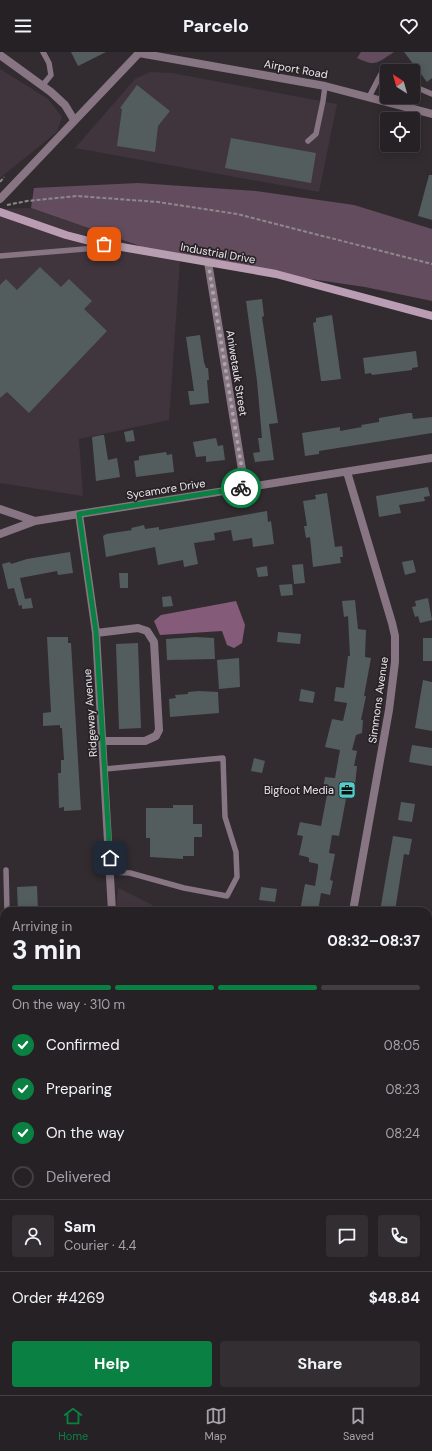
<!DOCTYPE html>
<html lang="en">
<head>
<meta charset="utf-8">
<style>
  body { margin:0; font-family:"DM Sans",sans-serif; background:#322e32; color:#f1f3f6; height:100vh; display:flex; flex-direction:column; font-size:15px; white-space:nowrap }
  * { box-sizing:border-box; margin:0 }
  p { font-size:13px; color:#a4a3a7 }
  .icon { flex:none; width:22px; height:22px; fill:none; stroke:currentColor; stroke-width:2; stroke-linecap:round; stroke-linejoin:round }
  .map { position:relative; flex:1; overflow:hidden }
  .details { position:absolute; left:0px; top:855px; width:432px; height:488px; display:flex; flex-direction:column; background:#262125; border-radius:12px 12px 0 0; box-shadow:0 2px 10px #0003,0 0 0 1px #423e42 }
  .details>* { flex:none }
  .needle { width:26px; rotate:323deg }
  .fabs { position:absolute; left:380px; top:12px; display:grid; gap:8px }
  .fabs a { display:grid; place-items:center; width:40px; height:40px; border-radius:4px; background:#262125; box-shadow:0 2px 10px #0003,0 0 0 1px #423e42; font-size:20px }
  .pin { position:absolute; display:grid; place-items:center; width:34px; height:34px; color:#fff; margin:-17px; border-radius:8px; box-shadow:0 2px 6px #0006 }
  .courier { position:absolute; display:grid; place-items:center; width:40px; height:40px; margin:-20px; border:3px solid #0b8043; border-radius:50%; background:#fff; color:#222; box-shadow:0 1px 5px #0007 }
  .head em { font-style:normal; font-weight:700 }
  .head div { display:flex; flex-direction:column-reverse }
  .head { display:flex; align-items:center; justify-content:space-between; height:68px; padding:0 12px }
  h1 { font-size:26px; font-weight:700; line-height:30px }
  .bar { display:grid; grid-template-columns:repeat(4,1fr); gap:6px 4px; align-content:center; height:48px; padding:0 12px }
  .bar i { height:5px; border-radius:3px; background:#423e42 }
  .bar .selected { background:#0b8043 }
  .bar p { grid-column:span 4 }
  .line { display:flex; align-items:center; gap:10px; padding:0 12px; border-top:1px solid #423e42 }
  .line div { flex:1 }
  .round { display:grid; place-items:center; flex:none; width:42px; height:42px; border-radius:4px; background:#322e32 }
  ol { padding:0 12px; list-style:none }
  li { display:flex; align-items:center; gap:12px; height:44px }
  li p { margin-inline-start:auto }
  li .icon { padding:4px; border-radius:50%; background:#0b8043; color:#fff; stroke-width:4 }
  li:last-child { color:#a4a3a7 }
  li i { width:22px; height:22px; border:2px solid #423e42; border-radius:50% }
  .action { display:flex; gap:8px; margin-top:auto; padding:8px 12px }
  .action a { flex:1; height:46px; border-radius:4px; background:#0b8043; color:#fff; font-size:16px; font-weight:700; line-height:46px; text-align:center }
  .action a+a { background:#322e32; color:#f1f3f6 }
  header { display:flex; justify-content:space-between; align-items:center; height:52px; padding:0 12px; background:#262125; font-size:18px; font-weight:700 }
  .tabs { display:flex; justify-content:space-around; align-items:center; height:56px; border-top:1px solid #423e42; background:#262125; font-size:11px; color:#a4a3a7 }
  .tabs a { display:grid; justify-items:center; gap:2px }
  .tabs .selected { color:#0b8043 }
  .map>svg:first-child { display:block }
</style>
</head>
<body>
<header><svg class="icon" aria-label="menu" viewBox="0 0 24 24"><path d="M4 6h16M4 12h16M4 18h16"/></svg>Parcelo<svg class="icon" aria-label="heart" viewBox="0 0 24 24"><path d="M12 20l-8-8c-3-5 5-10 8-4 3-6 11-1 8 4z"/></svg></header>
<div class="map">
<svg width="432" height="1343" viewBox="0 0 432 1343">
  <rect width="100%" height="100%" fill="#322c31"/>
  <path fill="#40343d" d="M0,17L48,47L62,65L57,80L0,126Z
    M150,20L172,21L337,52L319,140L75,96L135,27Z
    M31,156L180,209L169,368L79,387L83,444L0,431V157Z
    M118,836L164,859H116Z
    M428,890L432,891V1051L428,1050Z
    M0,926L4,927V1029H0Z"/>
  <path fill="#634c5e" d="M361,0H394C377,11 376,15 357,6Z
    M138,131L256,139L354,153L432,177V249L365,235L180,208L31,156L34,136Z"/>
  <path fill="#845c7a" d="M236,549L245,573L242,591L234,596L227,593L222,579L160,583L154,569L161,563Z"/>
  <path fill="#535d5d" d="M71,0H106L78,14Z
    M404,0H432V26L427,30Z
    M137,33L170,59L158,74L155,100L117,94L122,57L120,56Z
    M231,86L316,101L311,131L225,116Z
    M429,123H432V168L418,164Z
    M40,215L61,235L69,227L92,249L84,257L107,279L29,361L7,340L0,346V233L6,227L17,238Z
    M262,247L264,264L262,265L278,371L269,372L274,408L255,410L253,401L260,400L258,386H262L257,329L246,249Z
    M332,263L341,327L324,329H321L313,271L316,270V266Z
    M200,283L204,310L206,316H208L209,328H207L209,351L190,353L188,339H194L186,285Z
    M416,299L418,315L412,316V318L372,323L371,321L365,322L363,306Z
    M408,361H412L413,367L432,365V381L319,399V402L305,404L302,381L340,375V379L362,375L361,373L379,370V366Z
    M133,378L135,389L126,390L124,380Z
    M102,383H104L108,408L117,406L120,425L96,429L92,385Z
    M216,386L218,394L223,393L225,408L206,410V404L196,405L193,390Z
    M166,400L167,403L172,402L174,420L136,425L134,409L139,408V404Z
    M428,435L430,444L424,445L425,449L399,453L401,461L379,465L376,444Z
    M327,441L335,495L342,494L343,505H340L341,511L313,515L310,485L306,486L304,474H307L303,449L316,447L315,443Z
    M267,459L268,470L271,469L274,492L253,495L252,486L233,489L231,478L214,481L215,488L194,491L198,512L184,515L183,508L158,513L155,495L106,505L103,484L106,482L132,478L131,476L144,473L145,477L159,475V478Z
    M70,500L73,521L58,523L57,519L20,526L25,547L31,546L33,556L22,557V553L19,554L14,536L8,537L2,512L10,510L11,512L27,507Z
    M413,508L416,520L405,523L402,510Z
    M303,512L305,531L294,532L292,513Z
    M267,514L268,524L258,525L256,516Z
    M119,521H128V536H120Z
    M292,532L293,543L281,544L279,533Z
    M171,544L173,554L163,555L162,545Z
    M428,546L432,568L420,571L418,564L415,565L412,555L416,554L415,549Z
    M355,548L358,577L366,578L365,605L371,606L364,644H366L361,668H363L362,681L356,683L352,698L357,699L354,714H357L355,733L352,744L349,743L346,747L339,784L332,783L329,801L335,802L330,828L333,829L330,843L321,841L318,859H300L305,832L315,834L318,816V812L309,810V806L307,805L299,803L303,784L297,783L300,770L321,774L327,743L322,742L325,725L335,726L340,698L325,695L332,667L343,669L347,651L334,649L336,635L344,636L348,604H350L348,564L344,565L342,549Z
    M278,580L301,582L300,592L277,590Z
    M47,585H68V591H71L81,758L64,759V755L59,756L58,721H61V708H64L62,676H60V673L43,674V661L51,660Z
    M196,585L214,586L215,607L167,608L166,587Z
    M423,586H432V609H423Z
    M138,591L141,676L119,677L116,592Z
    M239,606L240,635L219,637L217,608Z
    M423,628L432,630V679L415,676Z
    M301,637L315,640L313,651L299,649Z
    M199,639L218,640L219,661L170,665L169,647L176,646L175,643L188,642V640Z
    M412,693L432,696V714L409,710Z
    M254,706L265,709L262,721L251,719Z
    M401,750L415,752L412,770L398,768Z
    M173,753H193V772H202V785H194V804H183V807L150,805V786H146V756H173Z
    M393,784L412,787L409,803L404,802L395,859H380Z
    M37,834L38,859H18L17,835Z
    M261,835L277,837L275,850L259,848Z"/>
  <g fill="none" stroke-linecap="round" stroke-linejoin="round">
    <path stroke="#8d888c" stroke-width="2" stroke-dasharray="4 2" stroke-linecap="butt" d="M0,130L4,125
      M7,153L27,149L77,144L158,150L237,162L432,212"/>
    <path stroke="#887583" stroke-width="5.5" d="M42,34L51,23L49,11L43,0
      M413,34L432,42
      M369,45L382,20L387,22
      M308,89L316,82L323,49L325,34
      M0,204L109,195
      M105,717L223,706L225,765L236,800L237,825L227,844L184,836L130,821L111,820
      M6,818L7,859
      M428,897L432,898
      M0,940H4
      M0,981H4
      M428,1026L432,1015
      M428,1031L432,1033"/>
    <path stroke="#887583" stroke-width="8" d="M0,3L51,40L65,53L74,68
      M0,147L139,1L325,34L432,62
      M208,210L245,436
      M347,420L392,571L395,584V610L389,658L353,859
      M0,457L35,469
      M79,462L96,581L112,859
      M0,482L35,469L432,406
      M96,581L138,576L147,579L154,590L159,678L156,684L145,689H103
      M428,1304H432
      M232,1339V1343
      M403,1339L404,1343
      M58,1343L97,1339"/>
    <path stroke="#ba9db2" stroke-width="8" d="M0,160L66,183L93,190L276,222L432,264"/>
    <path stroke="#e1bbd7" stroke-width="10" d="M0,906L4,907
      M428,1063L432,1065"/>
  </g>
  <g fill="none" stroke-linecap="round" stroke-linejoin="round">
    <path stroke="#aba6aa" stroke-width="4" stroke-dasharray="0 7.2" d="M104,192L208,210L245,436H241"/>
    <path stroke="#0b8043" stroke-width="5" d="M110,806L96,580L79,462L241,436"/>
  </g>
  <defs>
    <symbol id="office-square" viewBox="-11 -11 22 22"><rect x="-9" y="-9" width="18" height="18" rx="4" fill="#52cdcc" stroke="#282227"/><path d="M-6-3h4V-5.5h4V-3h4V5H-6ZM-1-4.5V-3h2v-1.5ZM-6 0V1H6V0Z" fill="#111"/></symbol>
  </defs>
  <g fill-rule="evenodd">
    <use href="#office-square" x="337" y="728" width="20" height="20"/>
  </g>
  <g text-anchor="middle" stroke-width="3.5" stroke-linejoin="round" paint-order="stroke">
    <g font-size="11" fill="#ece8eb" stroke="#282227">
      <text transform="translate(296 17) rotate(10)" y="4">Airport Road</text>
      <text transform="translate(218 201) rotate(10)" y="4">Industrial Drive</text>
      <text transform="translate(237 321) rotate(81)" y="4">Aniwetauk Street</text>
      <text transform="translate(166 437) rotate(-9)" y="4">Sycamore Drive</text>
      <text transform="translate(378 648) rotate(-82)" y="4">Simmons Avenue</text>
      <text transform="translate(90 661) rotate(-94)" y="4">Ridgeway Avenue</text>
    </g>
    <g font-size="11" fill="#ece8eb" stroke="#282227" text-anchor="end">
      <text x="334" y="742">Bigfoot Media</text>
    </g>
  </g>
</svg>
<div class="fabs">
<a><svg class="needle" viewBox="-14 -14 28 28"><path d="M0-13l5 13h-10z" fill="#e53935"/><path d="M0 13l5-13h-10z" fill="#a4a3a7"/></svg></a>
<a><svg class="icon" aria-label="locate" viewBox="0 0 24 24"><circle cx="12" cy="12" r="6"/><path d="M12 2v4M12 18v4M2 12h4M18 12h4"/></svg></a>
</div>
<div class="pin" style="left:104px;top:192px;background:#ea580c"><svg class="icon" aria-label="bag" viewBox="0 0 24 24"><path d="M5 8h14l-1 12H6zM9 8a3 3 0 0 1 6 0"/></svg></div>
<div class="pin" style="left:110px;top:806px;background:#1f2937"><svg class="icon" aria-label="home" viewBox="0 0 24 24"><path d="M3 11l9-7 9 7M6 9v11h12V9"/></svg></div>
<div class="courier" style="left:241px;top:436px"><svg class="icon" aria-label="bike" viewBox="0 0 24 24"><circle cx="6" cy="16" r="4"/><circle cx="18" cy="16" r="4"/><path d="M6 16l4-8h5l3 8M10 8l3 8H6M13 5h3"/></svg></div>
<section class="details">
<div class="head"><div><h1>3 min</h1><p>Arriving in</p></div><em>08:32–08:37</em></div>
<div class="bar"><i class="selected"></i><i class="selected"></i><i class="selected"></i><i></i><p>On the way · 310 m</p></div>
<ol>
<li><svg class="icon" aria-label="check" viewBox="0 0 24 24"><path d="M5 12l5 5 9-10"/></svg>Confirmed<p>08:05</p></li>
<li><svg class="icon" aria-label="check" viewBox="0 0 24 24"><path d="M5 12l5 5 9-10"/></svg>Preparing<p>08:23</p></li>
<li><svg class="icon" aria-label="check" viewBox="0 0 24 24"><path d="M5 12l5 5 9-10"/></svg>On the way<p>08:24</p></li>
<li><i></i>Delivered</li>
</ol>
<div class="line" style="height:72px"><a class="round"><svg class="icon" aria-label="person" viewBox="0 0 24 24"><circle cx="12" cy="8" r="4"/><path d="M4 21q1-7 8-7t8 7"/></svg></a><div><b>Sam</b><p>Courier · 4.4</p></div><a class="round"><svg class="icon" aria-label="chat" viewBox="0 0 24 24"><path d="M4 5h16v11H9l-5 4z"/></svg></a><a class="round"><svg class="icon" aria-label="phone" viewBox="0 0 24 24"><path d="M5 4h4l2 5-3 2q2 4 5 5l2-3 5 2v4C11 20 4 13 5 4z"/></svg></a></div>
<div class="line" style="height:52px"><div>Order #4269</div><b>$48.84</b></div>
<div class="action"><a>Help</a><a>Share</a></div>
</section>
</div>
<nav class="tabs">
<a class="selected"><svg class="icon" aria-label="home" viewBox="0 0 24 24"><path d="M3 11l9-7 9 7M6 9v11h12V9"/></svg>Home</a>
<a><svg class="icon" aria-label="map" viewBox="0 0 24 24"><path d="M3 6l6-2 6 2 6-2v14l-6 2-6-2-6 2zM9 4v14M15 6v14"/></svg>Map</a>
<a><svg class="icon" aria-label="saved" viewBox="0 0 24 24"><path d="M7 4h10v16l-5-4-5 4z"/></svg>Saved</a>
</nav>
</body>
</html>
